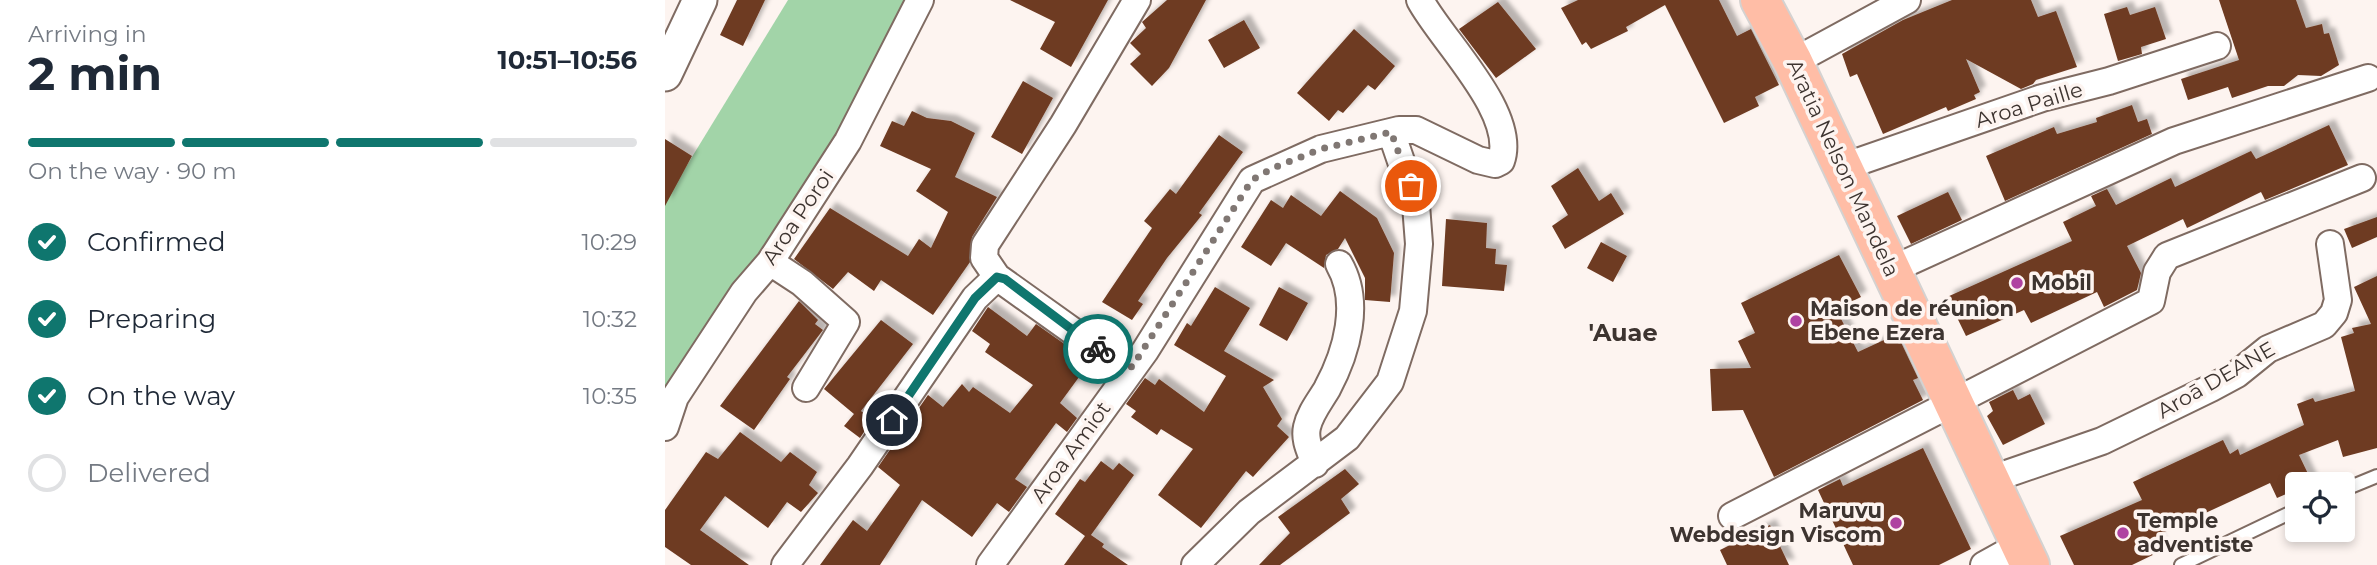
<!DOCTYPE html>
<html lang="en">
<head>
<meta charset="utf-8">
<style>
  body { margin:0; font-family:Montserrat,sans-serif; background:#f2f2f3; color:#1f2937; height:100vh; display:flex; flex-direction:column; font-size:26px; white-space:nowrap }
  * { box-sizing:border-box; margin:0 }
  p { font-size:23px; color:#747a83 }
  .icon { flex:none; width:38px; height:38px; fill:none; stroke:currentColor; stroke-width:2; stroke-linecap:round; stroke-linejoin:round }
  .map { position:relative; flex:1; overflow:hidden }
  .side { display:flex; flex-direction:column; background:#fff; width:665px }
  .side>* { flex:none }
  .tools { position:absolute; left:1620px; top:472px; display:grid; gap:14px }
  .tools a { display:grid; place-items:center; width:70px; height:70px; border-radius:7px; background:#fff; box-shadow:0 4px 10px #0003; font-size:35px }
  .pin { position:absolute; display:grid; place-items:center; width:60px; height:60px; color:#fff; margin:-30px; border:4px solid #fff; border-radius:50%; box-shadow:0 2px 7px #0007 }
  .courier { position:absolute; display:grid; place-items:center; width:70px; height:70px; margin:-35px; border:5px solid #0f766e; border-radius:50%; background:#fff; color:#222; box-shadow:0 2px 9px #0007 }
  .overview em { font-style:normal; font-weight:700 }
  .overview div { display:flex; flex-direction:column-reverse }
  .overview { display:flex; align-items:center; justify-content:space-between; height:119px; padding:0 28px }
  h1 { font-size:46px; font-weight:700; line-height:52px }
  .bar { display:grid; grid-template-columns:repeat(4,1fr); gap:10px 7px; align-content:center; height:84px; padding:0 28px }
  .bar i { height:9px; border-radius:5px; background:#e0e1e3 }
  .bar .current { background:#0f766e }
  .bar p { grid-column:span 4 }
  ol { padding:0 28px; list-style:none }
  li { display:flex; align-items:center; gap:21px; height:77px }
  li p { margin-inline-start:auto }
  li .icon { padding:7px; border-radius:50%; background:#0f766e; color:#fff; stroke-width:4 }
  li:last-child { color:#747a83 }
  li i { width:38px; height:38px; border:4px solid #e0e1e3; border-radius:50% }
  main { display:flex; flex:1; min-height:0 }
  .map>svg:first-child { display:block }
</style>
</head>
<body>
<main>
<section class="side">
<div class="overview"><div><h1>2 min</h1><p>Arriving in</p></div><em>10:51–10:56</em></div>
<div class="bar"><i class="current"></i><i class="current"></i><i class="current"></i><i></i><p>On the way · 90 m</p></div>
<ol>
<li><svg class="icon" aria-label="check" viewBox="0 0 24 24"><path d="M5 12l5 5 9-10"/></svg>Confirmed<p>10:29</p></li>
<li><svg class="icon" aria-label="check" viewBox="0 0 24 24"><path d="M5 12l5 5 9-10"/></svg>Preparing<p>10:32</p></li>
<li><svg class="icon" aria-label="check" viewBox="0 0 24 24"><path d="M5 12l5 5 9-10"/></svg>On the way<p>10:35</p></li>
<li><i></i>Delivered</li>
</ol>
</section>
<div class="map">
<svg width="1712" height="565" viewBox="0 0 1712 565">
  <defs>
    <filter id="shadow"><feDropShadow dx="6" dy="-6" stdDeviation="2" flood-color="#0004"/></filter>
  </defs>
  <rect width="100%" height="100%" fill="#fdf4f0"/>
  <path fill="#a2d4a8" d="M123,0H247L170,143L86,270L0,386V201Z"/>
  <path fill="#6e3b22" filter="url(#shadow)" d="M72,0H100L78,46L55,35Z
    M345,0H443L406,67L375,49L390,22Z
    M502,0H541L504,68L487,86L465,64L476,54L465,43L481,28L477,22Z
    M913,0H1054L1072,36L1086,29L1114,85L1090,97L1094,106L1059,123L1000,5L961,27L963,31L926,49L921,42L917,45L896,8Z
    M1287,0H1366L1373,17L1391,11L1412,67L1371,80L1368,84L1356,89L1301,59L1315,92L1309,95L1311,99L1283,111L1281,107L1218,134L1192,74L1185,77L1177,54L1238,20Z
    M1554,0H1631L1641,28L1657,24L1659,34L1664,33L1674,65L1656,76L1633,75L1619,86H1603L1567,98L1563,87L1523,100L1516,79L1574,60Z
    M833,2L871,49L831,78L794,29Z
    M1462,7L1465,15L1490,7L1501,39L1476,47L1477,54L1453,61L1439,14Z
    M579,20L595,48L559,68L543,40Z
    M689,29L730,66L710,90L703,85L678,113L673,110L664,121L632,93Z
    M358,81L388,98L357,154L326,137Z
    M1467,105L1473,122L1482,119L1487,134L1340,201L1321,156L1389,127L1392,134L1432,122L1431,118Z
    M247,111L262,118L286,121L310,133L290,177L332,197L307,237L305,262L268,315L216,280L209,291L183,272L168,289L129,259L165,208L243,256L254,239L266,248L283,212L251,191L266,169L215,146L227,121L239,126Z
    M1664,125L1683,165L1600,200L1596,192L1522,228L1518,219L1462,246L1476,273L1472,290L1439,307L1432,292L1366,323L1359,310L1301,336L1282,297L1407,241L1398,222L1431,206L1426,196L1442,189L1451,205L1506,178L1510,187L1586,151L1591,159Z
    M554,135L578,152L534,213L537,215L502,258L473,301L478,304L467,320L437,302L487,228L479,221L505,189L511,194Z
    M0,139L27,156L0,206Z
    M913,168L934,201L946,193L959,214L900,249L887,226L903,215L886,186Z
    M675,191L712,218L729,253L725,302L700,300V278L680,238L673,249L661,255L659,268L621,243L606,266L576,247L606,200L618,208L626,195L656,216Z
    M1283,192L1297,220L1246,244L1232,216Z
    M1712,217V237L1687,248L1679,229Z
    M781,219L822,223L821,248L831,249L830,264L842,265L839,291L777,286Z
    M936,242L962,256L948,282L922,268Z
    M1174,255L1196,297L1171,309L1193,352L1232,334L1253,378L1248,380L1258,400L1109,477L1078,410L1047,411L1045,369L1086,368L1073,341L1090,333L1076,303Z
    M1712,276V448L1678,457L1673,440L1634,455L1647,482L1633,485V489L1612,498L1605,483L1491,536L1498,550L1467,565H1409L1395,536L1477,500L1468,482L1558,440L1565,454L1573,449L1575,455L1639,425L1632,404L1648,398L1650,402L1690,391L1676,337L1689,333L1687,328L1706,324L1689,287Z
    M550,287L585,308L559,351L609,380L598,387L617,419L612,426L624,437L588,477L581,471L536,528L493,495L528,449L496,429L492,435L466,417L471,411L461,404L480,378L490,385L494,379L539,412L561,376L509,345L522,323L526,326Z
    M614,287L643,303L622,341L594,325Z
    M134,301L153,320L150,324L158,330L122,377L125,379L89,430L55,406Z
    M323,307L362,336L371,324L425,362L395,403L412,418L402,432L391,423L350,479L362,487L344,512L332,503L307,537L257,500L215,565H155L188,520L202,531L235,485L213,467L263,395L278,407L297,384L304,392L308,387L345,413L368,385L320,352L325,344L307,331Z
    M216,320L248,344L196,411L207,420L195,438L179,426L189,414L159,389Z
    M1348,390L1353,400L1365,394L1380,424L1338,445L1322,416L1328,411L1324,402Z
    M75,432L116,462L125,452L152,472L144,485L153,493L136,512L122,502L103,528L60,496L35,530L84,565H26L0,547V510L41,452L53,459Z
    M1258,448L1306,549L1274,565H1188L1153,490L1175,479L1178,486Z
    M436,461L448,470L454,463L469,475L426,535L439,544L437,547L463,565H399L420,536L390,514L415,479L420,482Z
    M680,469L694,484L676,499L685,513L615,565H594L625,533L613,517Z
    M1105,525L1124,565H1062L1055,550Z"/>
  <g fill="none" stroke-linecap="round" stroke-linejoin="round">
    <defs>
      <path id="service" d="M1678,490L1712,476
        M1516,565L1633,509"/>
      <path id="minor" d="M1128,62L1242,0
        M1178,167L1377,98L1444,81L1552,46
        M105,262L137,283L181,322L141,388
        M1226,270L1509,141L1703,78
        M332,277L319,258L320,245L398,125L472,0
        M0,427L10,397L79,292L105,262L183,141L255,0
        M650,464C646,452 639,441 642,427C645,413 655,401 662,389C682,352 696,302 674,264
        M1324,480L1437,441L1546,388L1572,374L1603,349L1659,325L1669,313L1673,300L1665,244
        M1067,516L1486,301L1492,272L1502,256L1697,178
        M120,565L195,466L310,298L332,277L437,352L467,367
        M325,565L480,351L587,180L656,149L734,130H751L813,160L830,164L836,161C853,113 776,40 755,0
        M530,565L584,512L682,438L725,382L748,311L754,244L751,205L726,132
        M1319,565L1355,545"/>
      <path id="tertiary" d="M0,74L35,0"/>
      <path id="primary" d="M1095,0L1128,62L1365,565"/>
    </defs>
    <use href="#service" stroke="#7f6b62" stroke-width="16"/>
    <use href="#minor" stroke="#7f6b62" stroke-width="30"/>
    <use href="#tertiary" stroke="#7f6b62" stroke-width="37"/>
    <use href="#primary" stroke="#d4d2d1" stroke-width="42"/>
    <use href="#service" stroke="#fff" stroke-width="12"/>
    <use href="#minor" stroke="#fff" stroke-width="26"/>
    <use href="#tertiary" stroke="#fff" stroke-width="33"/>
    <use href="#primary" stroke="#ffbda6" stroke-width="38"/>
  </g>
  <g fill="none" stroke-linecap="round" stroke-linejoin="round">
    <path stroke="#807773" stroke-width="7" stroke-dasharray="0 12.6" d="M433,349L467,367L587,180L608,168L656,149L726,132L746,186"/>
    <path stroke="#0f766e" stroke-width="9" d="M227,420L310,298L332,277L340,279L433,349"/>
  </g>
  <g fill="#af42a1" stroke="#fdf4f0" stroke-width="2.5">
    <circle cx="1352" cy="283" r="7"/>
    <circle cx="1131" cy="321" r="7"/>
    <circle cx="1231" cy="523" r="7"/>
    <circle cx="1458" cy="533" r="7"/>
  </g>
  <g text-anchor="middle" stroke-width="7" stroke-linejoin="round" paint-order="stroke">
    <g font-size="21" fill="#3d3430" stroke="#fdf4f0">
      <text transform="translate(1364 105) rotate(-17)" y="7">Aroa Paille</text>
      <text transform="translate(1178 168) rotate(65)" y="7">Aratia Nelson Mandela</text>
      <text transform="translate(133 217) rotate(-56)" y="7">Aroa Poroi</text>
      <text transform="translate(1551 380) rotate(-30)" y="7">Aroā DEANE</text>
      <text transform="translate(406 452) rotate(-54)" y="7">Aroa Amiot</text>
    </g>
    <g font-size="21" font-weight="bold" fill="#3d3430" stroke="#fdf4f0" text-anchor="start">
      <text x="1366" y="290">Mobil</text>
      <text x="1145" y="316">Maison de réunion<tspan x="1145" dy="24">Ebene Ezera</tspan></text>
      <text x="1217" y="518" text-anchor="end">Maruvu<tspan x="1217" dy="24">Webdesign Viscom</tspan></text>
      <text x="1472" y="528">Temple<tspan x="1472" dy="24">adventiste</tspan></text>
    </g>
    <g font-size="24" font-weight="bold" fill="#3d3430" stroke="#fdf4f0">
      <text x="958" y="341">'Auae</text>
    </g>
  </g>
</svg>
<div class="tools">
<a><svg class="icon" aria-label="locate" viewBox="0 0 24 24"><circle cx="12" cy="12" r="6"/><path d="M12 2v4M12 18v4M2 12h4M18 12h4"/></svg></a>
</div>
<div class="pin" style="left:746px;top:186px;background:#ea580c"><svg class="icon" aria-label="bag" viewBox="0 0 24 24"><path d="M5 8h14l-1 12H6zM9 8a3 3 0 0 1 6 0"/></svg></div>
<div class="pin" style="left:227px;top:420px;background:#1f2937"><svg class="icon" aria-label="home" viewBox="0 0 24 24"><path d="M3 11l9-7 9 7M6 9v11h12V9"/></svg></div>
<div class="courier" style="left:433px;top:349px"><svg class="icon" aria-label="bike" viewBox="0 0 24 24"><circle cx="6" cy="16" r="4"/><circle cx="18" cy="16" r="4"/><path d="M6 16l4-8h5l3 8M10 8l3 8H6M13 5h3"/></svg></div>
</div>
</main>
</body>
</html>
